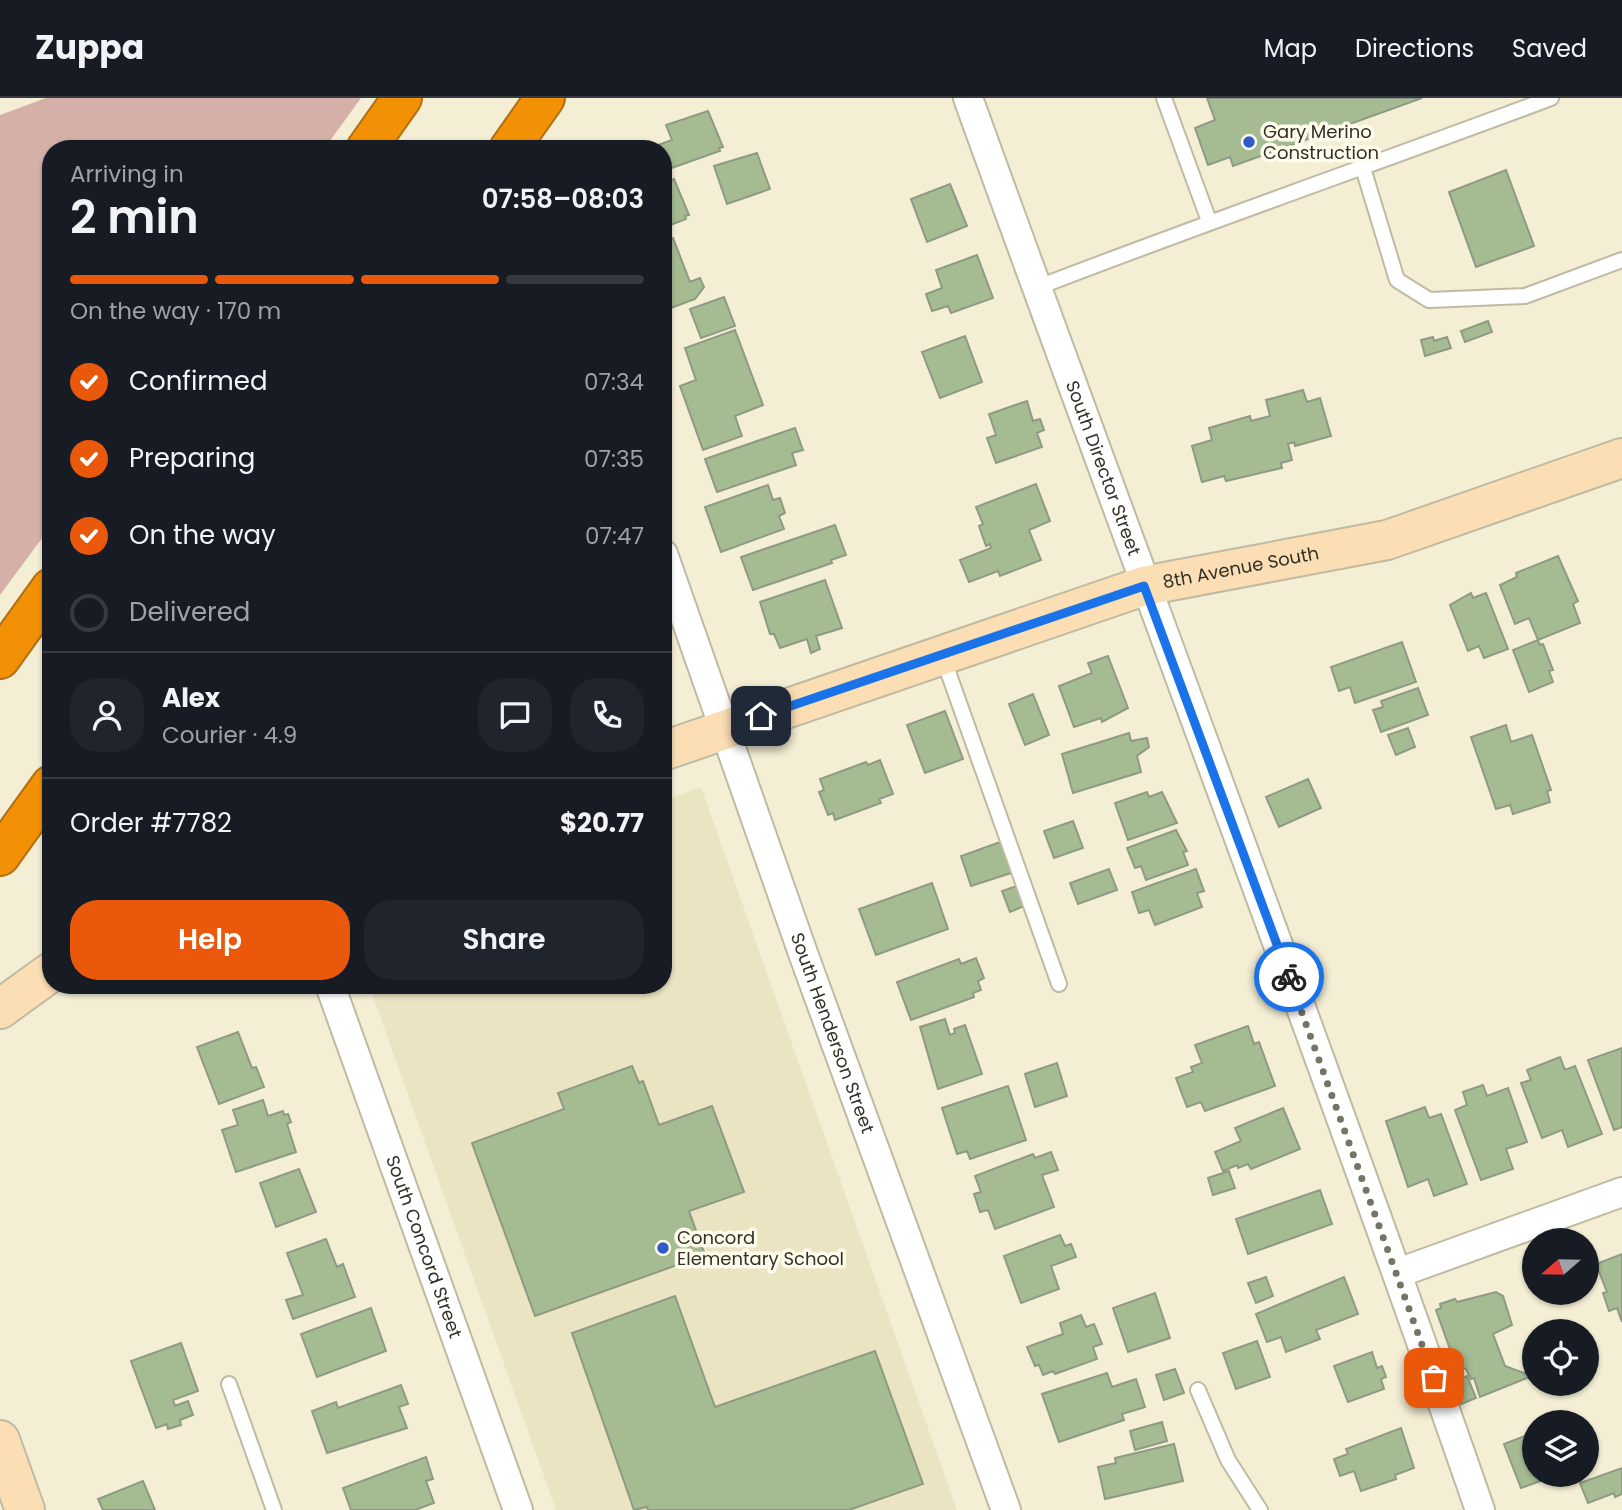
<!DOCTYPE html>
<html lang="en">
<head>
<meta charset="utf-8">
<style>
  body { margin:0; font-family:Poppins,sans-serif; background:#20242c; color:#f1f3f6; height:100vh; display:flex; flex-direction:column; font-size:26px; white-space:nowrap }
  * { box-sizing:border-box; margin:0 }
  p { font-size:23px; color:#9ea1a6 }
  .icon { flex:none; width:38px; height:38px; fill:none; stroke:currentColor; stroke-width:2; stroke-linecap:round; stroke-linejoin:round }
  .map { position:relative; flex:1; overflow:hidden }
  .details { position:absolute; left:42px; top:42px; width:630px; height:854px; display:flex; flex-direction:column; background:#171b24; border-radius:28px; box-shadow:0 2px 5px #0004 }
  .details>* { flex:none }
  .needle { width:46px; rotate:250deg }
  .fabs { position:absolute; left:1522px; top:1130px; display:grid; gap:14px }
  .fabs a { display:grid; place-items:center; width:77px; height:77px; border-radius:50%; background:#171b24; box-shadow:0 2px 5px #0004; font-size:35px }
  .pin { position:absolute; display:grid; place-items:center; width:60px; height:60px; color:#fff; margin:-30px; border-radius:14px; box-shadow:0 4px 10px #0006 }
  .courier { position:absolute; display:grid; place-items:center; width:70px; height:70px; margin:-35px; border:5px solid #1a73e8; border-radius:50%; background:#fff; color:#222; box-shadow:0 2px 9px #0007 }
  .headline em { font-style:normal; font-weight:600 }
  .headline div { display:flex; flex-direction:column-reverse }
  .headline { display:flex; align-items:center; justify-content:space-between; height:119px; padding:0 28px }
  h1 { font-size:46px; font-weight:600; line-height:52px }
  .bar { display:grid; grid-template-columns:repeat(4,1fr); gap:10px 7px; align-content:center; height:84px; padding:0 28px }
  .bar i { height:9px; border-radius:5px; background:#363941 }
  .bar .current { background:#ea580c }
  .bar p { grid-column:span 4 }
  .line { display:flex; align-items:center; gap:18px; padding:0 28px; border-top:2px solid #363941 }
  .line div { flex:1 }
  .round { display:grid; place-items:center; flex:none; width:74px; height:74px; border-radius:28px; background:#20242c }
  ol { padding:0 28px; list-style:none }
  li { display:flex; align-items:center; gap:21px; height:77px }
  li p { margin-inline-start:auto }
  li .icon { padding:7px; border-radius:50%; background:#ea580c; color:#fff; stroke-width:4 }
  li:last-child { color:#9ea1a6 }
  li i { width:38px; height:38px; border:4px solid #363941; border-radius:50% }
  .primary-button { display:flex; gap:14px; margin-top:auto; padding:14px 28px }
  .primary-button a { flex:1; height:80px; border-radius:28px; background:#ea580c; color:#fff; font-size:28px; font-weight:600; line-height:80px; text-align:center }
  .primary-button a+a { background:#20242c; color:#f1f3f6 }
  header { display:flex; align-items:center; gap:42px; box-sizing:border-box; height:98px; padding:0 35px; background:#171b24; border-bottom:2px solid #363941 }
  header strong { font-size:33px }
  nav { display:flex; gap:38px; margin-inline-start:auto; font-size:24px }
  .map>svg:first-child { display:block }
</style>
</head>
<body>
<header>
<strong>Zuppa</strong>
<nav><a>Map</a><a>Directions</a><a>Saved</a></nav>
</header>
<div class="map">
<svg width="1622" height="1412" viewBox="0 0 1622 1412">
  <rect width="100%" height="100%" fill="#f4eed5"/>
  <path fill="#eae4c2" d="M701,689L957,1412H556L369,887H663V703Z"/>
  <path fill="#d5b0a9" d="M46,0H361L324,51H51V428L0,497V17Z"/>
  <path fill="#a5bc92" stroke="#8e9a84" stroke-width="2" d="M1207,0H1422L1233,68L1230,59L1208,67L1195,30L1215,22Z
    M708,13L723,49L719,50L720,53L663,73V51L650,50L672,42L666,27Z
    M757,55L770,91L727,106L714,68Z
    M1506,72L1534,148L1476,169L1449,94Z
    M674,81L689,117L685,118L686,121L663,130V85Z
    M950,86L967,128L927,144L911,101Z
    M673,140L690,184L700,180L704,189L695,201L663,213V144Z
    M977,157L993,200L951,215L948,208L932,213L926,196L942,190L936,172Z
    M724,199L735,228L701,240L690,211Z
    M1488,223L1492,234L1465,244L1461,233Z
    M735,232L763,307L735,318L742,338L703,352L680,288L696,282L685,250Z
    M965,238L982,284L940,300L922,254Z
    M1433,239L1434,243L1447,239L1451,250L1425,258L1421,242Z
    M1303,292L1307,304L1320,300L1331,338L1295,348L1294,344L1288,346L1292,362L1281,365L1282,370L1226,383L1224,378L1202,384L1192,348L1212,342L1209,330L1250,318L1251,323L1270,318L1266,302Z
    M1027,303L1033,323L1040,321L1044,332L1037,335L1042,349L996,365L987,340L996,337L989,316Z
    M795,330L803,352L792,355L796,367L717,394L705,361Z
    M1036,386L1050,423L1029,432L1041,462L1000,478L998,473L969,484L960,462L991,450L990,446L986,448L979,428L983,426L976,409Z
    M768,387L773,402L780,400L785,415L779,418L784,431L721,454L705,409Z
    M835,427L846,457L831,462L832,465L753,492L741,459Z
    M1558,458L1578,503L1573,506L1580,525L1538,542L1529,520L1515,526L1500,487L1517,479L1516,475Z
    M825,482L842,530L816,538L820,551L811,555L807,541L780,550L774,536H770L760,504Z
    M1471,495L1473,500L1486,495L1508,551L1484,560L1479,548L1468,553L1450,507Z
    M1538,542L1540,547L1543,546L1553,572L1549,573L1553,584L1529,594L1513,552Z
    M1402,544L1416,584L1355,605L1350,589L1339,593L1331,569Z
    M1108,558L1128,610L1102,624L1101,620L1074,629L1059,588L1092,575L1088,565Z
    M1418,590L1428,617L1381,634L1373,612L1383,609L1381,603Z
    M1033,596L1049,637L1025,647L1009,606Z
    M945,613L963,661L925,675L907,627Z
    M1506,627L1511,644L1532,637L1551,692L1547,693L1550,704L1513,716L1510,707L1496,711L1471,639Z
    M1408,630L1415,649L1396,657L1388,637Z
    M1129,635L1131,643L1147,640L1149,649L1137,658L1141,674L1073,695L1062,656Z
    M880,662L893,696L879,701L881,705L835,722L833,715L828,717L819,694L824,692L820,681L866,664L868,667Z
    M1308,681L1321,710L1279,729L1266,699Z
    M1147,694L1149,699L1162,694L1177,725L1128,742L1115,705Z
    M1073,723L1083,750L1054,760L1044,733Z
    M1176,732L1187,753L1183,754L1188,767L1146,782L1141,768L1135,770L1127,750Z
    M1003,743L1014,774L971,788L961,758Z
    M1109,771L1117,792L1078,806L1070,785Z
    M1196,771L1204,793L1197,795L1202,809L1155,827L1149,812L1139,815L1132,794Z
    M932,785L948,831L876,857L859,811Z
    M1017,788L1024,808L1010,814L1002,793Z
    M976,860L984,880L978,883L981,892L973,895L974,899L911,922L897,884L959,861L961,866Z
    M945,921L950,937L955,935L954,931L965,927L982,976L938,991L920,929Z
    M1248,928L1254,946L1259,944L1275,988L1205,1013L1201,1004L1187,1009L1176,980L1193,974L1191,969L1202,965L1195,947Z
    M238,934L252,970L256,969L264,989L219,1006L197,949Z
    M1622,950V1029L1614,1032L1588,962Z
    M1560,959L1565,972L1575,968L1602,1036L1568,1049L1562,1032L1542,1040L1521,985L1531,982L1527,972Z
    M1057,965L1067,998L1035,1009L1025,976Z
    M632,968L639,985L643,983L659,1027L712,1008L744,1094L689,1113L705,1157L535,1218L472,1045L564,1011L558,995Z
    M1483,987L1487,998L1508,990L1527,1044L1506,1051L1513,1071L1481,1082L1455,1012L1467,1007L1463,994Z
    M1008,988L1026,1042L970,1061L967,1053L957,1056L942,1010Z
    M263,1002L268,1018L283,1013L284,1017L288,1016L291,1024L287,1026L296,1054L236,1074L222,1032L238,1027L233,1012Z
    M1425,1009L1429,1020L1441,1016L1467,1086L1434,1098L1428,1081L1408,1089L1386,1023Z
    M1283,1010L1300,1051L1251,1071L1248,1066L1238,1070L1237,1067L1223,1073L1215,1054L1241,1043L1235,1030Z
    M1051,1054L1058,1072L1042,1077L1054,1109L995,1131L988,1112L980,1114L974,1096L981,1094L975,1078L1033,1056L1035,1060Z
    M299,1071L316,1114L276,1129L260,1085Z
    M1229,1073L1235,1090L1213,1097L1208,1080Z
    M1320,1092L1332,1126L1248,1156L1236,1121Z
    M1060,1137L1065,1148L1071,1146L1076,1159L1051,1168L1059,1191L1021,1205L1004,1158Z
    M326,1141L337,1169L343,1166L355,1199L293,1221L286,1202L303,1197L287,1155Z
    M1622,1156V1224L1617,1210L1609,1213L1603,1195L1607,1194L1596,1166Z
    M1266,1179L1273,1198L1256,1205L1248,1185Z
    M1344,1179L1358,1216L1316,1232L1320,1241L1286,1254L1281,1239L1267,1244L1256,1216Z
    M1496,1194L1503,1198L1512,1227L1493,1236L1505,1268L1532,1278L1480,1299L1474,1280L1471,1281L1466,1271L1456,1268L1436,1212L1441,1210L1440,1206L1455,1201L1457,1204Z
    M1155,1195L1170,1240L1128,1254L1113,1210Z
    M675,1198L715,1309L875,1253L923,1386L849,1412H648L647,1409L634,1412L572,1235Z
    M371,1210L386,1253L317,1279L301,1236Z
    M1081,1217L1086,1229L1094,1226L1102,1246L1093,1249L1097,1261L1055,1276L1053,1273L1043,1277L1039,1267L1035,1268L1027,1249L1063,1236L1060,1225Z
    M1257,1243L1270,1279L1236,1291L1223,1255Z
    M181,1245L198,1293L173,1302L175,1308L188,1303L193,1317L180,1322L181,1327L168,1331L167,1326L156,1330L131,1263Z
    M1372,1254L1377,1270L1382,1268L1386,1279L1381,1281L1384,1291L1348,1304L1334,1268Z
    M1175,1271L1184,1295L1164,1302L1156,1277Z
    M1107,1275L1112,1289L1136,1281L1145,1309L1122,1316L1124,1322L1059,1344L1042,1296Z
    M1467,1278L1476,1300L1459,1307L1451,1285Z
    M401,1287L408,1306L399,1309L407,1330L327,1355L312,1313L336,1304L338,1310Z
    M1162,1324L1167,1343L1135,1352L1130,1333Z
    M1401,1330L1414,1370L1395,1377L1396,1381L1361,1393L1354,1373L1340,1378L1334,1361L1348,1356L1346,1351Z
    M1535,1334V1377H1557L1521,1390L1504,1346Z
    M1174,1346L1183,1383L1105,1401L1098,1369L1116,1365L1115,1360Z
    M426,1359L433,1381L426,1383L434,1405L415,1412H351L343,1390Z
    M1622,1370V1396L1615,1399L1614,1395L1588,1405L1580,1385Z
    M143,1383L155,1412H103L98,1401Z"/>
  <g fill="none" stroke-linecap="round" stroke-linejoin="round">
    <defs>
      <path id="lane" d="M1164,0L1209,123
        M1363,70L1397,182L1429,202L1525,198L1622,162
        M1036,190C1207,124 1380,64 1551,0
        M942,557L1059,886
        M229,1286L274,1412
        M1198,1292L1228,1362L1260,1412"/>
      <g id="street">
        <path id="s1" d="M968,0C1138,471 1316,939 1480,1412"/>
        <path id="s2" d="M663,456L804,858L1006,1412"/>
        <path id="s3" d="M330,887L518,1412"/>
        <path d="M1398,1175L1622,1094"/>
      </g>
      <g id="secondary">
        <path id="s4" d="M663,653L1144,488L1387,442L1622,360"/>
        <path d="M0,911L51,874"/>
        <path d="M0,1342L25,1412"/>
      </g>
      <path id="highway" d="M366,51L402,0
        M509,51L545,0
        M0,561L51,490
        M0,758L51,687"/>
    </defs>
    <use href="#lane" stroke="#bfbaa2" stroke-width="18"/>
    <use href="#street" stroke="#bfbaa2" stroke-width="32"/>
    <use href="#secondary" stroke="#bfbaa2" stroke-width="42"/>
    <use href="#highway" stroke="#af6f12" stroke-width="42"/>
    <use href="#lane" stroke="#fff" stroke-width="14"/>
    <use href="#street" stroke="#fff" stroke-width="28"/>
    <use href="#secondary" stroke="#fbdeb4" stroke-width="38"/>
    <use href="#highway" stroke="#f39106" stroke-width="38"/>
  </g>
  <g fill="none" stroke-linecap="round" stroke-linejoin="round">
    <path stroke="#767264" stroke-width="7" stroke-dasharray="0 12.6" d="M1289,879L1434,1280"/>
    <path stroke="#1a73e8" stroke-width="9" d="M761,618L1144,488L1289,879"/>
  </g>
  <g fill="#305bcb" stroke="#fffcec" stroke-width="2.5">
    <circle cx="1249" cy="44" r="7"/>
    <circle cx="663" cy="1150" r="7"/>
  </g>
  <g text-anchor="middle" stroke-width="7" stroke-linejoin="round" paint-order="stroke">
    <g font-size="18" fill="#323027" stroke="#fffcec" text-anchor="start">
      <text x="1263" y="40">Gary Merino<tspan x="1263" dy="21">Construction</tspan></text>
      <text x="677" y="1146">Concord<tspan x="677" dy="21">Elementary School</tspan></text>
    </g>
    <g font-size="18" fill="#323027" stroke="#fffcec">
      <text dy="6" stroke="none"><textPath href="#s1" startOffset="394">South Director Street</textPath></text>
      <text dy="6" stroke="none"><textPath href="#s4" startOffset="607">8th Avenue South</textPath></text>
      <text dy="6" stroke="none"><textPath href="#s2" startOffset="508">South Henderson Street</textPath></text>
      <text dy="6" stroke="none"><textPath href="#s3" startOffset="278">South Concord Street</textPath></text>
    </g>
  </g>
</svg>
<div class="fabs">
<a><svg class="needle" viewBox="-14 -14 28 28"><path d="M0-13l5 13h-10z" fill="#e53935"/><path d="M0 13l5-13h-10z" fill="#9ea1a6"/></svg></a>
<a><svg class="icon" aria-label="locate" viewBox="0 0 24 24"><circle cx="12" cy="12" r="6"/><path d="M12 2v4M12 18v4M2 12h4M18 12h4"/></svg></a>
<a><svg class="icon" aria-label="layers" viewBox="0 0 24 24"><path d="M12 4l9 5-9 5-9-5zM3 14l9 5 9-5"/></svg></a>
</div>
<div class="pin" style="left:1434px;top:1280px;background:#ea580c"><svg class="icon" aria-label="bag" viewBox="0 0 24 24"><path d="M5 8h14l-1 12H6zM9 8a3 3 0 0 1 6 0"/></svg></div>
<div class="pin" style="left:761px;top:618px;background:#1f2937"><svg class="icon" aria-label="home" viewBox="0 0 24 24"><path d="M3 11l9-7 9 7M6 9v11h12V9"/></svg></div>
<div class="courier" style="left:1289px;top:879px"><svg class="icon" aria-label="bike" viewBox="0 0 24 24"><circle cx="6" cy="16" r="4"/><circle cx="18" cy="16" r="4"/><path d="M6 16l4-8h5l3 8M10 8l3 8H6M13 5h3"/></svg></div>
<section class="details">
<div class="headline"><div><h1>2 min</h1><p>Arriving in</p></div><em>07:58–08:03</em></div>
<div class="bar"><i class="current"></i><i class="current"></i><i class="current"></i><i></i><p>On the way · 170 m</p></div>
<ol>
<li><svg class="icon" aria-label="check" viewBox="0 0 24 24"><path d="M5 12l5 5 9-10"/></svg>Confirmed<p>07:34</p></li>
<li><svg class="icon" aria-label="check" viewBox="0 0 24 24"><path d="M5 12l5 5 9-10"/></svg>Preparing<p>07:35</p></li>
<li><svg class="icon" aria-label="check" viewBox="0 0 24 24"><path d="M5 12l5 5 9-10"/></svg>On the way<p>07:47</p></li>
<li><i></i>Delivered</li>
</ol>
<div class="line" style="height:126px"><a class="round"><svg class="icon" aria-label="person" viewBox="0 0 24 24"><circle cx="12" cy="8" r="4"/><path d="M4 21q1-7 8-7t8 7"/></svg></a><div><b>Alex</b><p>Courier · 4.9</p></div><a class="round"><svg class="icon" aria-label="chat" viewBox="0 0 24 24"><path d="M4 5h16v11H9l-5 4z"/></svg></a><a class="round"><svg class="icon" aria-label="phone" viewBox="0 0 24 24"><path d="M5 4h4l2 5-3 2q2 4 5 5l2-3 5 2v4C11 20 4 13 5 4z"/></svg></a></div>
<div class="line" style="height:91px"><div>Order #7782</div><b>$20.77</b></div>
<div class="primary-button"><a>Help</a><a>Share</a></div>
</section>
</div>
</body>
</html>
